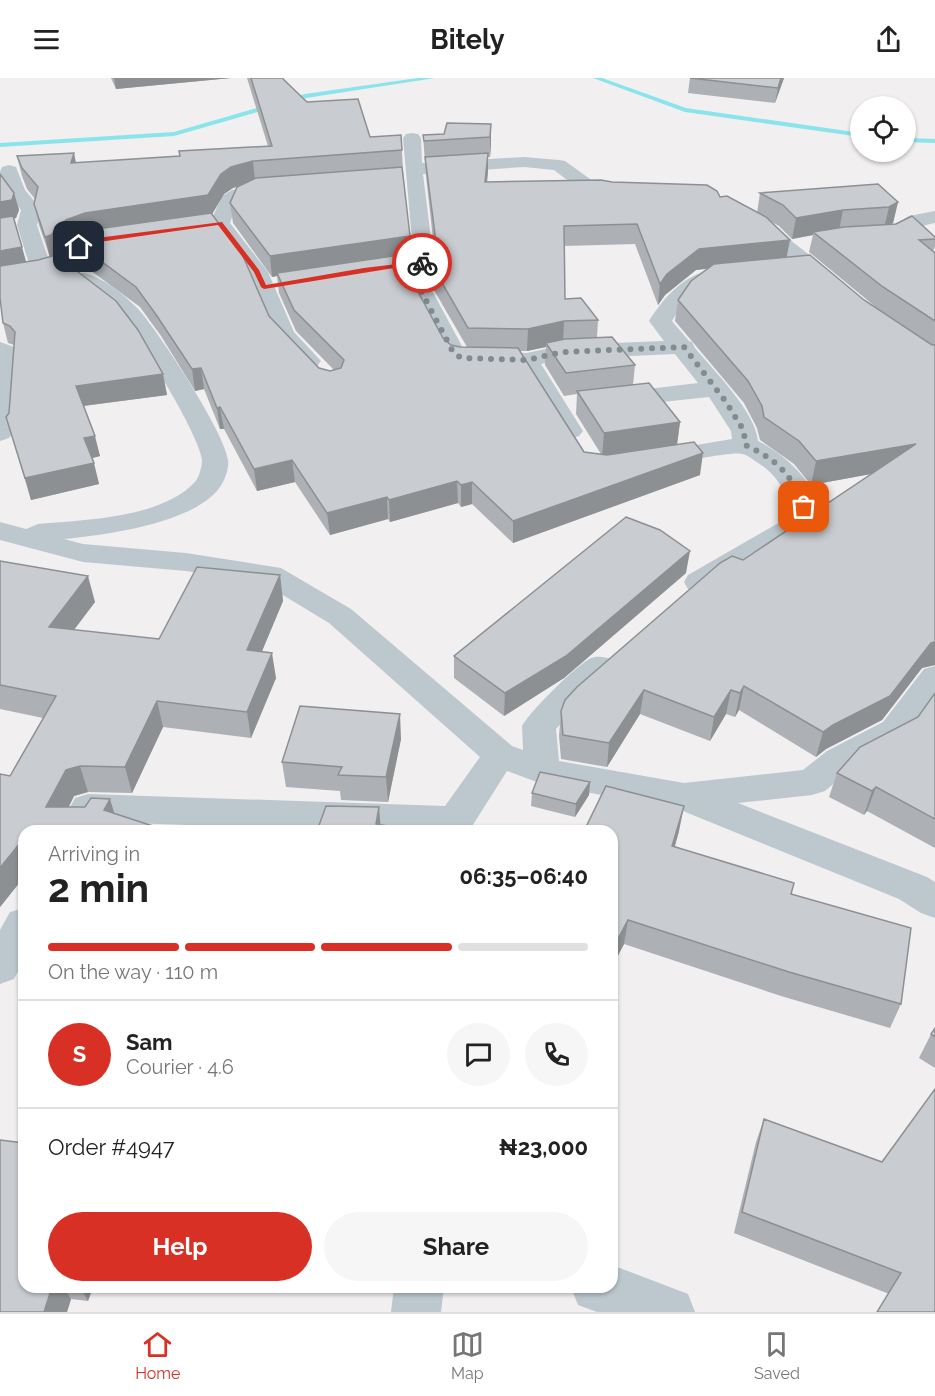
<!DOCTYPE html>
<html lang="en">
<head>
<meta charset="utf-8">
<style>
  body { margin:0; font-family:Raleway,sans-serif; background:#f6f6f6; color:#222; height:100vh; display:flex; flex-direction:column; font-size:22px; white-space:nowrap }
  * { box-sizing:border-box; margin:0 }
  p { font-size:20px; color:#767676 }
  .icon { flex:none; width:33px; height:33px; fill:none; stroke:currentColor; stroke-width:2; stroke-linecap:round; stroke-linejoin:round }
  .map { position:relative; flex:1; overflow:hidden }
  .drawer { position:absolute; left:18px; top:747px; width:600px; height:468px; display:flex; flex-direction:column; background:#fff; border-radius:18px; box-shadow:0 2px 4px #0004 }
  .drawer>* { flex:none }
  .fabs { position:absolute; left:850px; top:18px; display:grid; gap:12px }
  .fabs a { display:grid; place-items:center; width:66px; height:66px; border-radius:50%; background:#fff; box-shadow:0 2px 4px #0004; font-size:30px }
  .pin { position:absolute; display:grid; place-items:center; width:51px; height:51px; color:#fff; margin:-26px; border-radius:12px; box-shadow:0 3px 9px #0006 }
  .courier { position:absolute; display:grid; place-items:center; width:60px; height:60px; margin:-30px; border:4px solid #d93025; border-radius:50%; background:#fff; color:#222; box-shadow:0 2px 8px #0007 }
  .headline em { font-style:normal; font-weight:700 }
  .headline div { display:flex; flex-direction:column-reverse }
  .headline { display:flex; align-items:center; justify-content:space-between; height:102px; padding:0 30px }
  h1 { font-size:39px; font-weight:700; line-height:45px }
  .bar { display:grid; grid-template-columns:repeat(4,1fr); gap:9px 6px; align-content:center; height:72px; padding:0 30px }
  .bar i { height:8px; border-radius:4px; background:#e0e0e0 }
  .bar .on { background:#d93025 }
  .bar p { grid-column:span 4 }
  .line { display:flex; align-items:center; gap:15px; padding:0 30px; border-top:2px solid #e0e0e0 }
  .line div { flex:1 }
  .round { display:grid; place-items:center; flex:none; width:63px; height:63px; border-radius:32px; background:#f6f6f6 }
  .button { display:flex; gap:12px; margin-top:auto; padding:12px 30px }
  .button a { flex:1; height:69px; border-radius:36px; background:#d93025; color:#fff; font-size:24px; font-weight:700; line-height:69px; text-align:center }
  .button a+a { background:#f6f6f6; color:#222 }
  header { display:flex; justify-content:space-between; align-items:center; height:78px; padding:0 30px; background:#fff; font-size:27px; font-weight:700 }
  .tabs { display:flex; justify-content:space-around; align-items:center; height:84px; border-top:2px solid #e0e0e0; background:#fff; font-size:16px; color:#767676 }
  .tabs a { display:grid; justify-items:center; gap:3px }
  .tabs .on { color:#d93025 }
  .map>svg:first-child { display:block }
</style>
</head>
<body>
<header><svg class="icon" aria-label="menu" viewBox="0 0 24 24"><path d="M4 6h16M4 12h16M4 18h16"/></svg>Bitely<svg class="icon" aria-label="share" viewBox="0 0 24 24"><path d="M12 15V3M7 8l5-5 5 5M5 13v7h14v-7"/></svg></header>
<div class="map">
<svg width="935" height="1234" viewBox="0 0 935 1234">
  <rect width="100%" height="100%" fill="#f1efef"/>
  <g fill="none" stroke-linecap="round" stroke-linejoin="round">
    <path fill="#8ae4ec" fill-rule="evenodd" d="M418,0H435L306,20L174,58L0,69V65L174,54L305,16Z
      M593,0H602L686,30L861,55V59L685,34Z
      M906,60L935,61V65L906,64Z"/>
    <path fill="#bdc8ce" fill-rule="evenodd" d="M412,55L418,56L421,60L422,85L524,79L559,82L565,83L597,106L628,112L631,116L628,120L610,122L583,114L554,92L524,89L423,96L434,185L429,207L463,270L467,274L527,275L563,267L664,263L649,243C665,217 694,185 729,193L732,198L729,203C703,209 686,219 672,243L689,263L692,264L695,270C714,293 755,333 758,363C784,376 834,416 811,450L710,511L699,513L688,511L684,504L688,497L787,440C789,414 777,396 755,383C751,380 746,376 742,376C731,373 674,386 658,389L649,387L645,381L649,375L732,361L731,353L709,319L615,329L606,327L603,322L606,317L615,315L698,305L675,276L563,281L541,286L583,353L579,358L570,361L561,358L519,289L461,288L453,286L445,279L407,207L414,185L403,60L406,56Z
      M9,87L16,89L25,112L41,131L37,147L49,183C60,179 63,171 71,165C85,156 112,151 127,155L130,159L127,163L101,168L86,173L71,189L49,197L0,206V194L30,189L17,147L21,132L7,114L0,94L2,89Z
      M275,104L282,106L284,110L282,114L244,121L237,125L230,145L268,194L294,254L321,283L317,288C278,298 261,219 246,194C236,177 222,162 210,145L222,118L232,112Z
      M935,133V145C909,149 898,169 870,162L867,158L870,154L886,152L909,138Z
      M753,139L771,147L835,197L844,206L841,211L833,212L825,211L746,149L743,145L746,141Z
      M84,195C103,199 127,219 140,233C161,258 224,353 228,382C229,389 226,398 223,404C202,445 105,457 64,461L83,466L186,475L281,490L351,531L512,668L523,672L522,648C532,631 573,591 589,581C597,577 604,579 612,581L617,589C604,611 574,631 556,651L559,683L684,705L803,692L827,673L883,644L924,591L935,588V623L907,662L851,691L825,713L812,717L738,725L927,799L935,804V840L921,835L899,821L678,731L542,706L507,693L469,753H365L98,744L94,753H57L75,720L88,716L445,728L480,679L329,545L263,505L186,493L83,484L0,462V444L26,451L38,446C84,442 162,440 195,404C199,399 202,389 202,382C199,356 142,264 123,242C111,227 92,217 76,206L73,201L76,196Z
      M0,264L14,269L18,274L13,355L9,360L0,363Z
      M24,830V883L14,901L0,906V852L10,834Z
      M612,1187L688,1216L695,1234H597L578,1227L571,1209H612Z
      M394,1209H444L441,1234H391Z"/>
  </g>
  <path fill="#adb0b4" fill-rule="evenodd" d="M111,0H231L116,11Z
    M247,0H282L307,24L370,59L401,57L403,92L411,178L407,179L408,195L443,260L451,267L460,269H467L431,207V186L434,170L426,98L423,57L444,56L491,46V65L490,79H488L487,104H612L720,119L757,135L760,115L898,124L893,145L890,146L935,159V168L933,174L935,175V587L922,590L882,642L826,671L816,679L739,632L735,639L726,636L710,663L640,636L607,689L561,681L559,658L561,633L743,482L871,396L811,407L794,386L760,362L757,350L744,325L675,243L678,222L708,190L696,192L665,217L658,227L635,166L564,168L565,221L598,242L597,259L635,287L633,307L680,344L677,366L700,397L513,465L472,426L461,429L458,425L390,444L388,441L330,457L295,404L257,413L224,351H220L204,311L195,313L161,258L140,229L79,184L75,164L79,160L71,163L57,178L163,296L167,317L84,328L100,378L92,380L99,406L31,422L6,339L9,335L14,267L8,265L3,245L14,115L19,132L16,140L13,141L26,184L38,182L50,179L39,147L34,126L35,121L27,111L22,98L17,78L76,85L180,78L268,68ZM238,108L230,125L233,145L272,199L277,198L279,215L296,253L334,292L330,293L319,290L269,238L212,136L224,116L233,110ZM770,143L779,148L792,161L813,157L809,174L877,230L933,267L864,222L787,179ZM546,269L545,287L564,318L577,316L576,336L601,376L584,374L520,273H527Z
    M690,0H784L775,25L688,15Z
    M0,483L95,524L74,552L159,561L280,497L283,523L262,573L276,600L251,660L163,649L132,715L88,714L74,718L69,729H85L110,721L24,753V799L0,829L10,698L43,640L0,631Z
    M686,495L564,600L504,638L454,600V578Z
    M935,615V770L867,733L864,737L829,719L837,695L918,639Z
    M401,661L388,724L341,722L340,713L286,709L282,684Z
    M590,704L589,717L575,739L531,728L532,715Z
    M612,753H679L675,768L791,816L901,926L890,950L781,918L624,866L612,889Z
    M935,950V990L919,980L931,956Z
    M764,1041L882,1084L935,1234L734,1155L756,1064Z
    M24,1209H93L88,1223L71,1221L67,1234H0Z"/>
  <path fill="#8d9092" d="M114,0H231L116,11Z
    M781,0H784L775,25L778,10Z
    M491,46V65L490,79V59Z
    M74,75L78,95L71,85Z
    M488,75V94L485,124V104Z
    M253,83L255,103L233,110L224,116L211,138L90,156L71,163L56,179L50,180L45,159L66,142L85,135L221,96L231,89Z
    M14,115L19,132L16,140L0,143V124Z
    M898,124L893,145L884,150L889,129Z
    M843,132L839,153L813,154V157L792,161L796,140Z
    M410,158L411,178L407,179L408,196L404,188L277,195V198L272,199L270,178Z
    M790,162L786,182L696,192L665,217L658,227L660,206L667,196L699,171Z
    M22,169L27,187L0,192V173Z
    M564,243L563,265H546V269L527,273L528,251Z
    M201,290L204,311L195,313L192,291Z
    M163,296L167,317L82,328L76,308Z
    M220,329L224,351H220L217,330Z
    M680,344L677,367L602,379L604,355Z
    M95,358L100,378L89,381L84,360Z
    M916,366L909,389L811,407L816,383Z
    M703,375L700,397L513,465V443Z
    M292,382L295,404L257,413L254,391Z
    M94,385L99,406L31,422L25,400Z
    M457,403L458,425L390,444L389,422Z
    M472,404V426L461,429V407Z
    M387,419L388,441L330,457L327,435Z
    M690,473L686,495L564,600L504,638L505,615Z
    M280,497L283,523L252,597L247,572Z
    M88,498L95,524L57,574L49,549Z
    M935,564V587L922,590L882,642L826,671L816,679L823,654L931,565Z
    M272,575L276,600L251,660L247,634Z
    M744,608L739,632L735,639L740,615Z
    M644,612L640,636L607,689L609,665Z
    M731,612L726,636L710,663L714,639Z
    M157,623L163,649L132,715L125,689Z
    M400,636L401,661L388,724L386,699Z
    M80,688L88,714L74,718L56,753L46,729L66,692Z
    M590,704L589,717L575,739L576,726Z
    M876,709L867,733L864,737L872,713Z
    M110,721L118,747L104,732Z
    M684,728L679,753L668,792L672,768Z
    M379,729L381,753L376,746Z
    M24,760V799L0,829V790Z
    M628,842L624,866L612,889V872Z
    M52,1209H64L71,1221L67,1234H44Z
    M80,1209H93L88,1223Z"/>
  <path fill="#c9cdd1" stroke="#8d9092" stroke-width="1.5" d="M251,0H282L307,24L358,21L370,59L401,57L402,72L253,83L231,89L221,96L208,117L85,135L66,142L51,157L45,159L34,126L38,109L22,90L17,78L74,75L71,85L180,78L179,73L272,68Z
    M690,0H781L778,10Z
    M447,45L491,46L490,59L424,63L423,57L444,56Z
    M488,75L485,104L601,102L612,104L707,107L717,113L720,119L727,118L766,139L790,162L699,171L667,196L660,206L637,146L564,148L565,221L581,220L598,242L564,243L528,251L468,250L431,186L436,164L425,79Z
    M402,89L410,158L270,178L230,125L237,109L256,100Z
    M0,96L14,115L12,122L0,124Z
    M878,106L898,124L889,129L843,132L796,140L783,127L760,115Z
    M211,135L242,176L269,238L319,290L330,293L341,290L344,282L294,232L277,195L407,176L404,188L443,260L451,267L460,269L518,270L584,374L607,377L694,364L703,375L513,443L472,404L461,407L457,403L389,422L387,419L327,435L292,382L254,391L220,329L217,330L201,290L192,291L157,238L136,209L75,164L83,156L97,151Z
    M13,138L22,169L0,173V140Z
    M912,138L935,159V161L919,162L935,175V243L883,209L813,154L844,149L896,146Z
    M56,177L116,223L138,252L163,296L76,308L95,358L84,360L94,385L25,400L6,339L9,335L15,254L10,248L3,245L0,220V188L38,182Z
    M810,177L864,222L932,267H935V564L931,565L890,618L833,647L823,654L744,608L740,615L731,612L714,639L644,612L609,665L563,657L561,633L565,622L577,609L720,485L732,478L743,482L916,366L816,383L799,363L764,339L762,328L748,303L678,222L691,203L714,186Z
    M612,259L635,287L566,295L546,265L565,261Z
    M649,305L680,344L604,355L577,313Z
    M626,439L660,452L690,473L566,578L505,615L454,578Z
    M0,483L88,498L49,549L159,561L197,489L280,497L247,572L272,575L247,634L157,623L125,689L80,688L66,692L46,729H85L91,720L110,721L104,732L168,753H24V760L0,790V696L10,698L56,618L0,607Z
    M935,615V741L876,709L872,713L837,695L860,669L918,639Z
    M300,628L400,636L386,699L338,697L342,689L282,684Z
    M540,694L590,704L576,726L532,715Z
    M606,708L684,728L672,768L794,805L791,816L911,850L901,926L789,894L628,842L612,872V753H584Z
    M326,728L379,729L376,746L405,751L404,753H317Z
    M935,950V959L931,956Z
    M935,1011V1234H877L901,1195L742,1134L764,1041L882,1084Z
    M0,1062L24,1065V1209H52L44,1234H0Z"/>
  <path fill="#d93025" d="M222,144L259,192L266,207L364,190L422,183L425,185L264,211L261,209L254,194L218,147L99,164L79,171L76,169L97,160Z"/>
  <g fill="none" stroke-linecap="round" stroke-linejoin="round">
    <path stroke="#828b8f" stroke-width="6" stroke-dasharray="0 10.8" d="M422,185H424L418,207L453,274L461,280L527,282L563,274L684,269L726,324L744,353L745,367C776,381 793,397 804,429"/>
  </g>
</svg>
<div class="fabs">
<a><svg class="icon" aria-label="locate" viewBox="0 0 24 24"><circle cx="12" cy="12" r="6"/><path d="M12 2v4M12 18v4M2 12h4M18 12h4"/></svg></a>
</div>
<div class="pin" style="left:804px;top:429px;background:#ea580c"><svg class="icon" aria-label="bag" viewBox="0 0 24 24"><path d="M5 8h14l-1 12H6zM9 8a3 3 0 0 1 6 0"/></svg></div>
<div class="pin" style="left:79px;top:169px;background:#1f2937"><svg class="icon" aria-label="home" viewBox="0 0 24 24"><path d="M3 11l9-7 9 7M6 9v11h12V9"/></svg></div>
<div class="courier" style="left:422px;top:185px"><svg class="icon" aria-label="bike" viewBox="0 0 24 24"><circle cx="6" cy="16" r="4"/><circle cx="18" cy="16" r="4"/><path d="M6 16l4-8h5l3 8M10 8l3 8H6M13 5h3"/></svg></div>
<section class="drawer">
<div class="headline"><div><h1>2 min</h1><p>Arriving in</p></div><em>06:35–06:40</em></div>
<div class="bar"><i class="on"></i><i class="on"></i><i class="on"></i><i></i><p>On the way · 110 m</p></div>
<div class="line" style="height:108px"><b class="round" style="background:#d93025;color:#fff">S</b><div><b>Sam</b><p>Courier · 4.6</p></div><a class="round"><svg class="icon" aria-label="chat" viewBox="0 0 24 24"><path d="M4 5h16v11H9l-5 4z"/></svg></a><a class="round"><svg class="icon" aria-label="phone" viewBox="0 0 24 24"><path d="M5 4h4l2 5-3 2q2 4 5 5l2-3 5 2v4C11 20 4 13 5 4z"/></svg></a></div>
<div class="line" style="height:78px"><div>Order #4947</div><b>₦23,000</b></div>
<div class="button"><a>Help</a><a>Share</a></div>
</section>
</div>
<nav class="tabs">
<a class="on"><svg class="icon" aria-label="home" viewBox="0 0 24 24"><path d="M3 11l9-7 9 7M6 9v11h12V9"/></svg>Home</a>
<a><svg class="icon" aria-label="map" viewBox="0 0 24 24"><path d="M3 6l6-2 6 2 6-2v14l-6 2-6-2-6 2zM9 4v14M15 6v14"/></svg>Map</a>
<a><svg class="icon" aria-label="saved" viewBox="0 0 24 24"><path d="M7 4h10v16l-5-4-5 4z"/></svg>Saved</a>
</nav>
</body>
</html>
